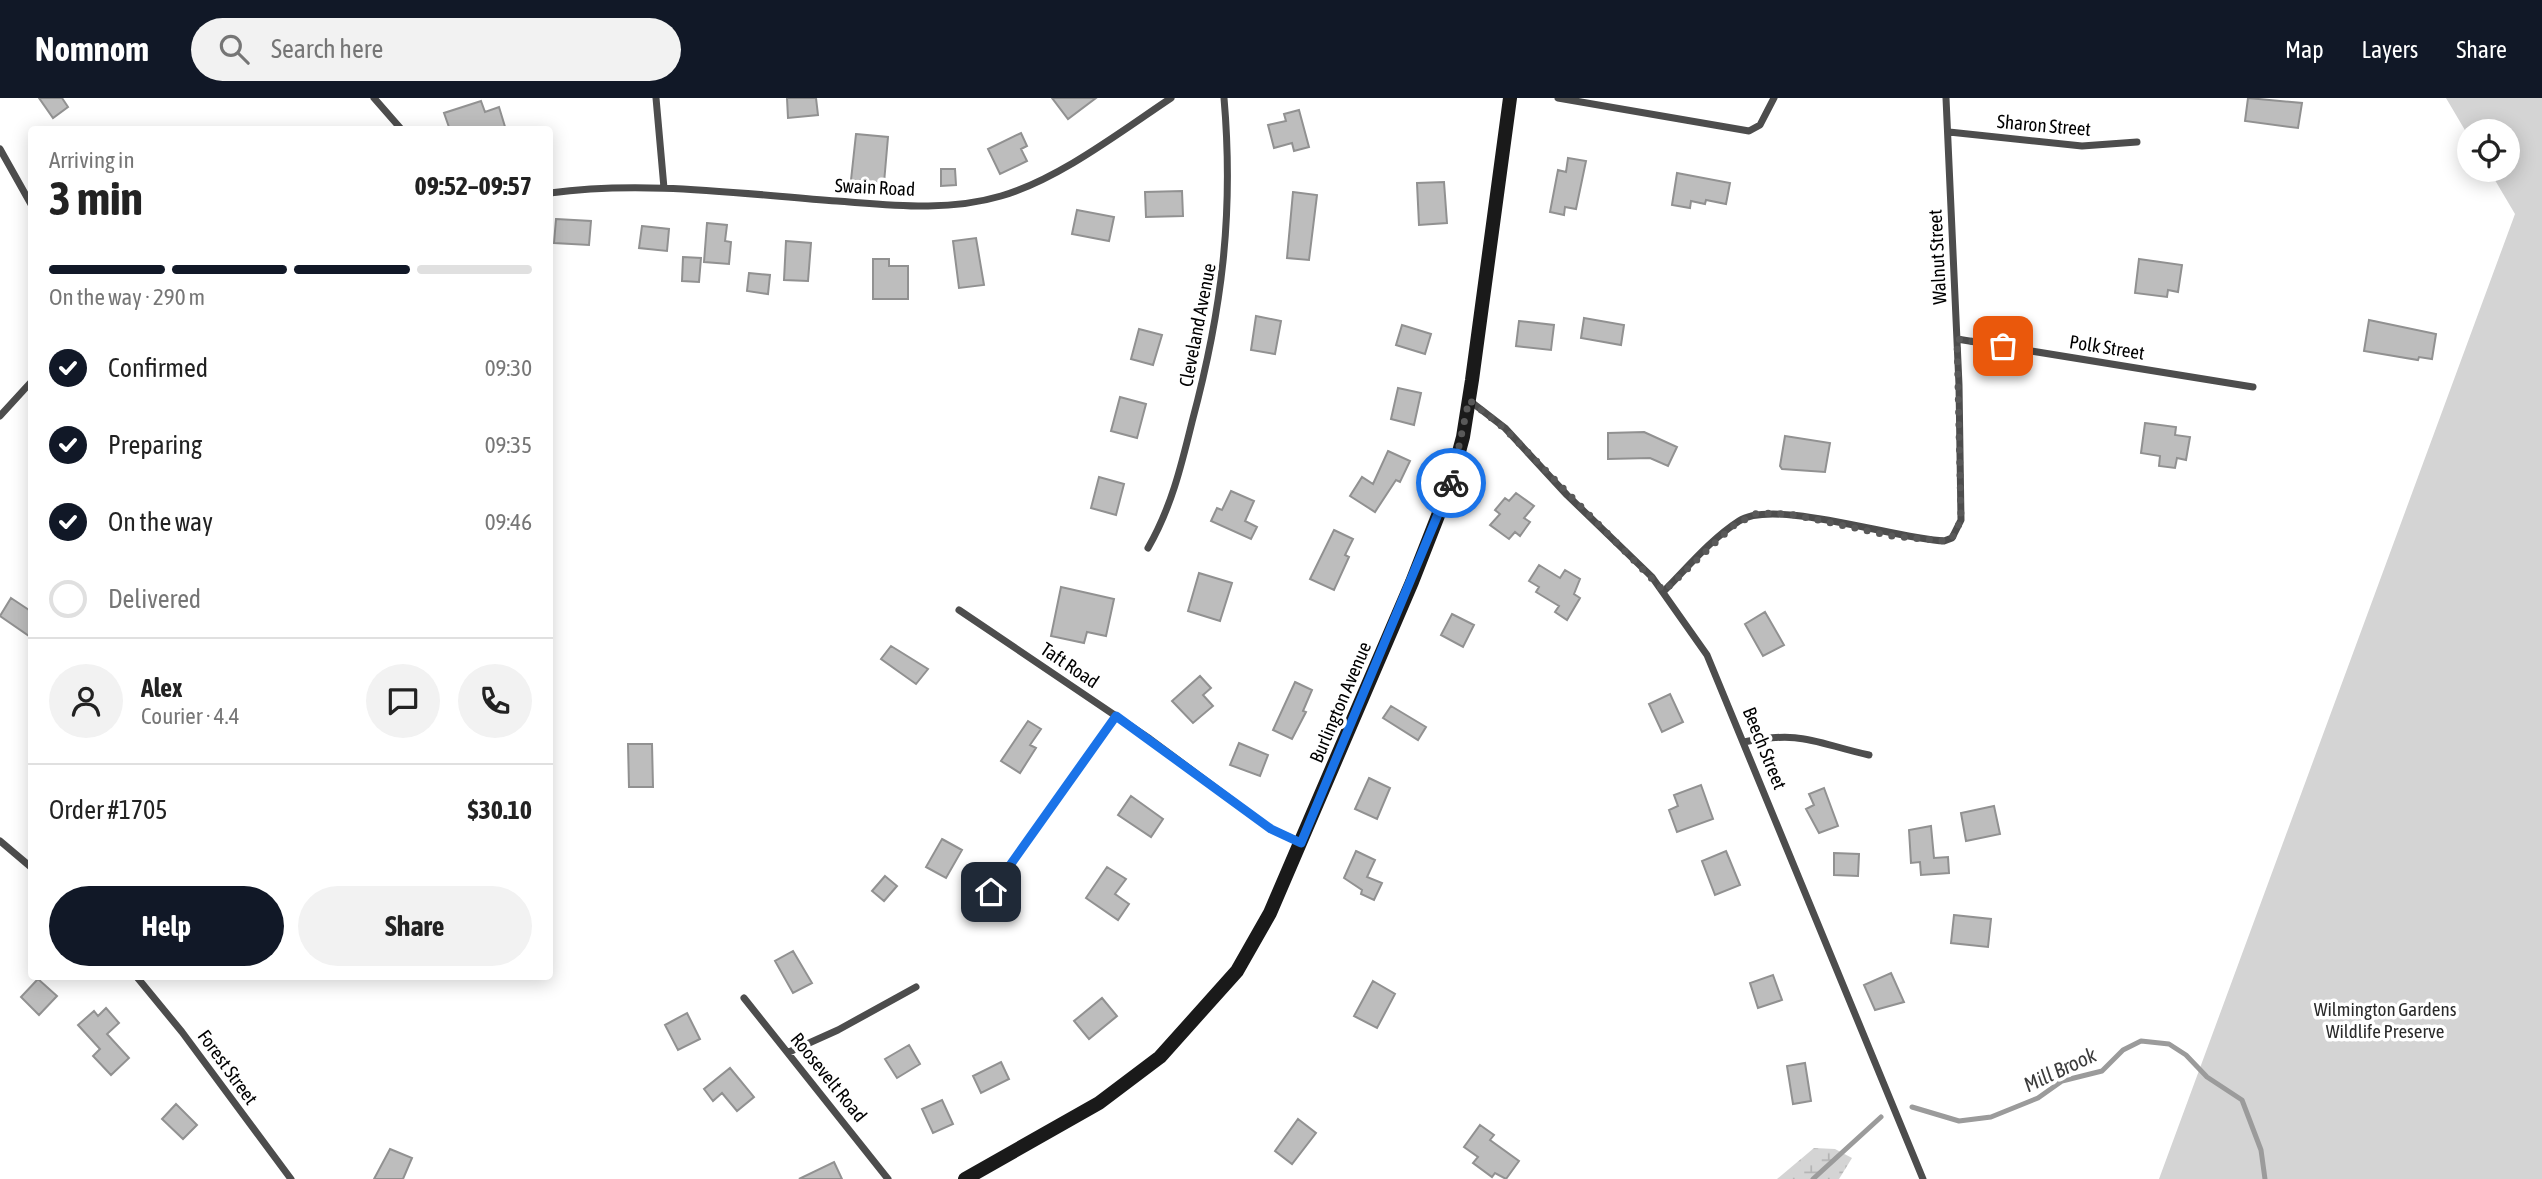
<!DOCTYPE html>
<html lang="en">
<head>
<meta charset="utf-8">
<style>
  body { margin:0; font-family:"Asap Condensed",sans-serif; background:#f2f2f2; color:#222; height:100vh; display:flex; flex-direction:column; font-size:26px; white-space:nowrap }
  * { box-sizing:border-box; margin:0 }
  p { font-size:23px; color:#767676 }
  .icon { flex:none; width:38px; height:38px; fill:none; stroke:currentColor; stroke-width:2; stroke-linecap:round; stroke-linejoin:round }
  .map { position:relative; flex:1; overflow:hidden }
  .details { position:absolute; left:28px; top:28px; width:525px; height:854px; display:flex; flex-direction:column; background:#fff; border-radius:7px; box-shadow:0 4px 18px #0003 }
  .details>* { flex:none }
  .buttons { position:absolute; left:2457px; top:21px; display:grid; gap:14px }
  .buttons a { display:grid; place-items:center; width:63px; height:63px; border-radius:50%; background:#fff; box-shadow:0 4px 18px #0003; font-size:35px }
  .pin { position:absolute; display:grid; place-items:center; width:60px; height:60px; color:#fff; margin:-30px; border-radius:14px; box-shadow:0 4px 10px #0006 }
  .courier { position:absolute; display:grid; place-items:center; width:70px; height:70px; margin:-35px; border:5px solid #1a73e8; border-radius:50%; background:#fff; color:#222; box-shadow:0 2px 9px #0007 }
  .head em { font-style:normal; font-weight:700 }
  .head div { display:flex; flex-direction:column-reverse }
  .head { display:flex; align-items:center; justify-content:space-between; height:119px; padding:0 21px }
  h1 { font-size:46px; font-weight:700; line-height:52px }
  .bar { display:grid; grid-template-columns:repeat(4,1fr); gap:10px 7px; align-content:center; height:84px; padding:0 21px }
  .bar i { height:9px; border-radius:5px; background:#e0e0e0 }
  .bar .active { background:#111827 }
  .bar p { grid-column:span 4 }
  .line { display:flex; align-items:center; gap:18px; padding:0 21px; border-top:2px solid #e0e0e0 }
  .line div { flex:1 }
  .round { display:grid; place-items:center; flex:none; width:74px; height:74px; border-radius:37px; background:#f2f2f2 }
  ol { padding:0 21px; list-style:none }
  li { display:flex; align-items:center; gap:21px; height:77px }
  li p { margin-inline-start:auto }
  li .icon { padding:7px; border-radius:50%; background:#111827; color:#fff; stroke-width:4 }
  li:last-child { color:#767676 }
  li i { width:38px; height:38px; border:4px solid #e0e0e0; border-radius:50% }
  .primary-button { display:flex; gap:14px; margin-top:auto; padding:14px 21px }
  .primary-button a { flex:1; height:80px; border-radius:42px; background:#111827; color:#fff; font-size:28px; font-weight:700; line-height:80px; text-align:center }
  .primary-button a+a { background:#f2f2f2; color:#222 }
  header { display:flex; align-items:center; gap:42px; box-sizing:border-box; height:98px; padding:0 35px; background:#111827; color:#fff }
  header strong { font-size:33px }
  nav { display:flex; gap:38px; margin-inline-start:auto; font-size:24px }
  .search { width:490px; height:63px; background:#f2f2f2; display:flex; align-items:center; gap:18px; box-sizing:border-box; padding:0 24px; border-radius:38px; color:#767676; font-size:26px }
  .map>svg:first-child { display:block }
</style>
</head>
<body>
<header>
<strong>Nomnom</strong>
<div class="search"><svg class="icon" aria-label="search" viewBox="0 0 24 24"><circle cx="10" cy="10" r="6"/><path d="M15 15l6 6"/></svg>Search here</div>
<nav><a>Map</a><a>Layers</a><a>Share</a></nav>
</header>
<div class="map">
<svg width="2542" height="1081" viewBox="0 0 2542 1081">
  <defs>
    <pattern id="wetland-marsh" width="20" height="14" patternUnits="userSpaceOnUse" patternTransform="scale(1.75)"><rect width="20" height="14" fill="#d4d4d4"/><path d="M1 5h8M5 5V1M11 12h8M15 12V8" fill="none" stroke="#b4b4b4"/></pattern>
  </defs>
  <rect width="100%" height="100%" fill="#fff"/>
  <path fill="url(#wetland-marsh)" d="M1814,1050L1835,1051L1852,1060L1839,1081H1777Z"/>
  <path fill="#d4d4d4" d="M2446,0H2542V1081H2159L2515,116L2489,72H2508V33H2469V39Z"/>
  <g fill="none" stroke-linecap="round" stroke-linejoin="round">
    <path stroke="#9b9b9b" stroke-width="5" d="M1912,1009L1959,1023L1991,1019L2038,1000L2062,983L2102,973L2123,952L2141,943L2169,946L2186,957L2207,979L2242,1002L2261,1052L2265,1081
      M1813,1081L1881,1019"/>
  </g>
  <path fill="#bdbdbd" stroke="#919191" stroke-width="2" d="M39,0H62L68,9L53,20Z
    M787,0H816L818,17L788,20Z
    M1052,0H1096L1068,21Z
    M2248,0L2302,5L2298,30L2245,23Z
    M481,3L485,14L499,9L506,32H450L444,15Z
    M1299,12L1309,49L1294,53L1292,45L1274,50L1268,27L1286,23L1284,16Z
    M1021,35L1027,48L1021,51L1027,63L1000,76L988,51Z
    M856,36L888,39L884,85L851,82Z
    M1568,60L1586,63L1576,111L1565,109L1564,117L1550,114L1558,72L1566,74Z
    M941,71H955L956,87L941,88Z
    M1677,75L1730,85L1726,106L1706,102L1705,106L1691,103L1690,110L1672,107Z
    M1444,84L1447,125L1419,127L1417,85Z
    M1182,93L1183,118L1146,119L1145,94Z
    M1293,94L1317,97L1309,162L1287,160Z
    M1077,112L1114,119L1109,143L1072,136Z
    M556,121L591,123L589,147L554,145Z
    M707,125L727,127L725,143L731,144L729,166L704,164Z
    M642,128L669,131L667,153L639,150Z
    M976,140L984,187L959,190L953,143Z
    M786,143L811,145L808,183L784,182Z
    M683,159L701,160L699,184L682,183Z
    M873,161H889V168H908V201H873Z
    M2139,161L2182,167L2178,194L2168,192L2167,199L2135,195Z
    M749,175L770,177L768,196L747,193Z
    M1256,218L1281,223L1275,256L1251,252Z
    M1584,220L1624,227L1621,247L1581,240Z
    M2369,222L2436,236L2432,261L2419,259L2418,262L2364,253Z
    M1519,223L1554,227L1551,252L1516,248Z
    M1402,227L1431,236L1425,256L1396,247Z
    M1139,231L1162,237L1153,267L1131,261Z
    M1398,290L1421,295L1414,327L1391,321Z
    M1120,299L1146,306L1137,340L1111,333Z
    M2145,325L2176,329L2175,337L2190,339L2186,362L2177,360L2175,370L2159,368L2160,358L2141,355Z
    M1644,334L1677,349L1668,368L1650,360L1608,361V335Z
    M1785,338L1830,345L1825,374L1782,371L1780,368Z
    M1388,353L1410,363L1400,384L1396,382L1375,414L1350,398L1362,379L1373,386Z
    M1099,379L1124,386L1116,417L1091,410Z
    M1231,393L1254,403L1245,423L1257,429L1251,441L1211,423L1217,410L1222,412Z
    M1516,395L1534,408L1524,420L1530,424L1520,438L1515,434L1509,441L1490,427L1500,416L1495,412L1505,400L1509,403Z
    M1334,432L1353,441L1345,457L1349,459L1334,492L1310,481Z
    M1539,467L1560,480L1565,472L1580,481L1574,496L1580,500L1567,522L1555,514L1559,508L1536,494L1539,489L1529,483Z
    M1199,475L1232,485L1220,523L1188,513Z
    M1061,489L1114,501L1106,538L1087,534L1084,545L1051,538Z
    M11,500L32,514V540L0,518Z
    M1765,514L1784,547L1763,558L1745,526Z
    M1452,516L1474,527L1463,549L1441,537Z
    M891,548L928,571L916,586L881,561Z
    M1200,578L1211,590L1203,597L1213,608L1193,625L1172,603Z
    M1295,584L1312,592L1303,613L1306,614L1292,641L1273,632Z
    M1670,596L1683,624L1662,634L1649,606Z
    M1391,608L1426,629L1418,642L1383,620Z
    M1028,623L1041,631L1030,647L1036,650L1020,675L1001,663Z
    M1239,645L1268,657L1260,678L1230,667Z
    M628,646H652L653,689H629Z
    M1369,680L1390,690L1377,721L1355,711Z
    M1701,687L1713,721L1677,734L1669,712L1678,708L1674,697Z
    M1824,690L1838,728L1819,735L1806,711L1814,707L1809,696Z
    M1131,698L1163,721L1151,739L1118,717Z
    M1994,708L2000,736L1966,743L1961,715Z
    M1931,728L1934,760L1948,759L1949,775L1921,777L1920,764L1911,765L1909,732Z
    M942,741L962,752L946,780L926,769Z
    M1356,753L1375,762L1367,779L1382,785L1374,802L1361,796L1362,792L1344,780Z
    M1726,753L1740,787L1715,797L1702,763Z
    M1834,755L1859,756L1858,778L1834,777Z
    M1107,769L1126,781L1115,796L1129,806L1118,822L1086,800Z
    M885,778L897,788L884,803L872,793Z
    M1954,817L1991,821L1988,849L1951,845Z
    M793,853L812,885L793,895L775,863Z
    M1891,875L1904,904L1875,912L1864,887Z
    M1773,877L1782,902L1758,910L1750,885Z
    M38,881L57,898L39,917L21,899Z
    M1373,883L1395,896L1377,930L1354,918Z
    M1102,900L1117,918L1089,941L1074,923Z
    M106,910L119,925L107,936L129,960L111,977L93,958L100,951L78,927L94,913L98,918Z
    M687,915L700,941L678,952L665,927Z
    M909,947L920,966L897,980L885,961Z
    M1001,964L1009,981L981,995L973,978Z
    M1805,965L1811,1003L1793,1006L1787,968Z
    M730,970L754,999L737,1013L722,995L713,1003L704,991Z
    M942,1002L953,1026L933,1035L922,1011Z
    M176,1006L197,1027L183,1041L162,1021Z
    M1298,1021L1316,1035L1292,1066L1275,1053Z
    M1480,1027L1494,1037L1490,1042L1519,1063L1506,1081L1495,1075L1492,1079L1473,1065L1478,1059L1464,1049Z
    M390,1051L412,1060L403,1081H374Z
    M834,1064L842,1081H799Z"/>
  <g fill="none" stroke-linecap="round" stroke-linejoin="round">
    <path stroke="#4d4d4d" stroke-width="7" d="M374,0L402,32
      M656,0L664,90
      M1558,0L1749,33L1760,27L1774,0
      M1949,34L2082,48L2137,44
      M0,51L32,108
      M550,95C644,82 742,96 837,103C891,107 947,114 1001,98C1059,81 1120,34 1171,0
      M1957,241L2253,289
      M1470,303L1505,330L1567,397L1652,479L1707,557L1923,1081
      M0,318L32,283
      M1148,450C1171,410 1181,369 1192,324C1222,212 1234,116 1224,0
      M1664,493C1687,470 1711,441 1739,423C1774,400 1896,441 1944,443L1952,440L1961,422L1959,287L1946,0
      M959,512L1150,641L1271,731L1300,744
      M1744,644C1802,632 1815,645 1869,657
      M0,743L32,770
      M991,794L1116,618
      M136,878L182,934L291,1081
      M744,900L888,1081
      M789,954L838,932L916,889"/>
    <path stroke="#1a1a1a" stroke-width="14" d="M965,1081L1099,1005L1160,959L1237,873L1270,815L1412,484L1450,387L1463,339L1472,282L1510,0"/>
  </g>
  <g fill="none" stroke-linecap="round" stroke-linejoin="round">
    <path stroke="#595959" stroke-width="7" stroke-dasharray="0 12.6" d="M1451,385L1469,302L1504,330L1664,493L1733,428L1757,415L1790,416L1891,438L1944,443L1952,440L1961,422L1957,241L2003,248"/>
    <path stroke="#1a73e8" stroke-width="9" d="M991,794L1116,618L1271,731L1301,745L1451,385"/>
  </g>
  <g text-anchor="middle" stroke-width="7" stroke-linejoin="round" paint-order="stroke">
    <g font-size="19" fill="#000" stroke="#fff">
      <text transform="translate(2044 27) rotate(5)" y="7">Sharon Street</text>
      <text transform="translate(875 89) rotate(3)" y="7">Swain Road</text>
      <text transform="translate(1937 159) rotate(-93)" y="7">Walnut Street</text>
      <text transform="translate(1197 227) rotate(-79)" y="7">Cleveland Avenue</text>
      <text transform="translate(2107 249) rotate(9)" y="7">Polk Street</text>
      <text transform="translate(1070 567) rotate(34)" y="7">Taft Road</text>
      <text transform="translate(1340 604) rotate(-67)" y="7">Burlington Avenue</text>
      <text transform="translate(1765 650) rotate(68)" y="7">Beech Street</text>
      <text transform="translate(228 969) rotate(54)" y="7">Forest Street</text>
      <text transform="translate(829 979) rotate(51)" y="7">Roosevelt Road</text>
    </g>
    <g font-size="19" fill="#2b2b2b" stroke="#fff">
      <text x="2385" y="918">Wilmington Gardens<tspan x="2385" dy="22">Wildlife Preserve</tspan></text>
    </g>
    <g font-size="21" font-style="italic" fill="#3c3c3c" stroke="#fff">
      <text transform="translate(2060 972) rotate(-25)" y="7">Mill Brook</text>
    </g>
  </g>
</svg>
<div class="buttons">
<a><svg class="icon" aria-label="locate" viewBox="0 0 24 24"><circle cx="12" cy="12" r="6"/><path d="M12 2v4M12 18v4M2 12h4M18 12h4"/></svg></a>
</div>
<div class="pin" style="left:2003px;top:248px;background:#ea580c"><svg class="icon" aria-label="bag" viewBox="0 0 24 24"><path d="M5 8h14l-1 12H6zM9 8a3 3 0 0 1 6 0"/></svg></div>
<div class="pin" style="left:991px;top:794px;background:#1f2937"><svg class="icon" aria-label="home" viewBox="0 0 24 24"><path d="M3 11l9-7 9 7M6 9v11h12V9"/></svg></div>
<div class="courier" style="left:1451px;top:385px"><svg class="icon" aria-label="bike" viewBox="0 0 24 24"><circle cx="6" cy="16" r="4"/><circle cx="18" cy="16" r="4"/><path d="M6 16l4-8h5l3 8M10 8l3 8H6M13 5h3"/></svg></div>
<section class="details">
<div class="head"><div><h1>3 min</h1><p>Arriving in</p></div><em>09:52–09:57</em></div>
<div class="bar"><i class="active"></i><i class="active"></i><i class="active"></i><i></i><p>On the way · 290 m</p></div>
<ol>
<li><svg class="icon" aria-label="check" viewBox="0 0 24 24"><path d="M5 12l5 5 9-10"/></svg>Confirmed<p>09:30</p></li>
<li><svg class="icon" aria-label="check" viewBox="0 0 24 24"><path d="M5 12l5 5 9-10"/></svg>Preparing<p>09:35</p></li>
<li><svg class="icon" aria-label="check" viewBox="0 0 24 24"><path d="M5 12l5 5 9-10"/></svg>On the way<p>09:46</p></li>
<li><i></i>Delivered</li>
</ol>
<div class="line" style="height:126px"><a class="round"><svg class="icon" aria-label="person" viewBox="0 0 24 24"><circle cx="12" cy="8" r="4"/><path d="M4 21q1-7 8-7t8 7"/></svg></a><div><b>Alex</b><p>Courier · 4.4</p></div><a class="round"><svg class="icon" aria-label="chat" viewBox="0 0 24 24"><path d="M4 5h16v11H9l-5 4z"/></svg></a><a class="round"><svg class="icon" aria-label="phone" viewBox="0 0 24 24"><path d="M5 4h4l2 5-3 2q2 4 5 5l2-3 5 2v4C11 20 4 13 5 4z"/></svg></a></div>
<div class="line" style="height:91px"><div>Order #1705</div><b>$30.10</b></div>
<div class="primary-button"><a>Help</a><a>Share</a></div>
</section>
</div>
</body>
</html>
